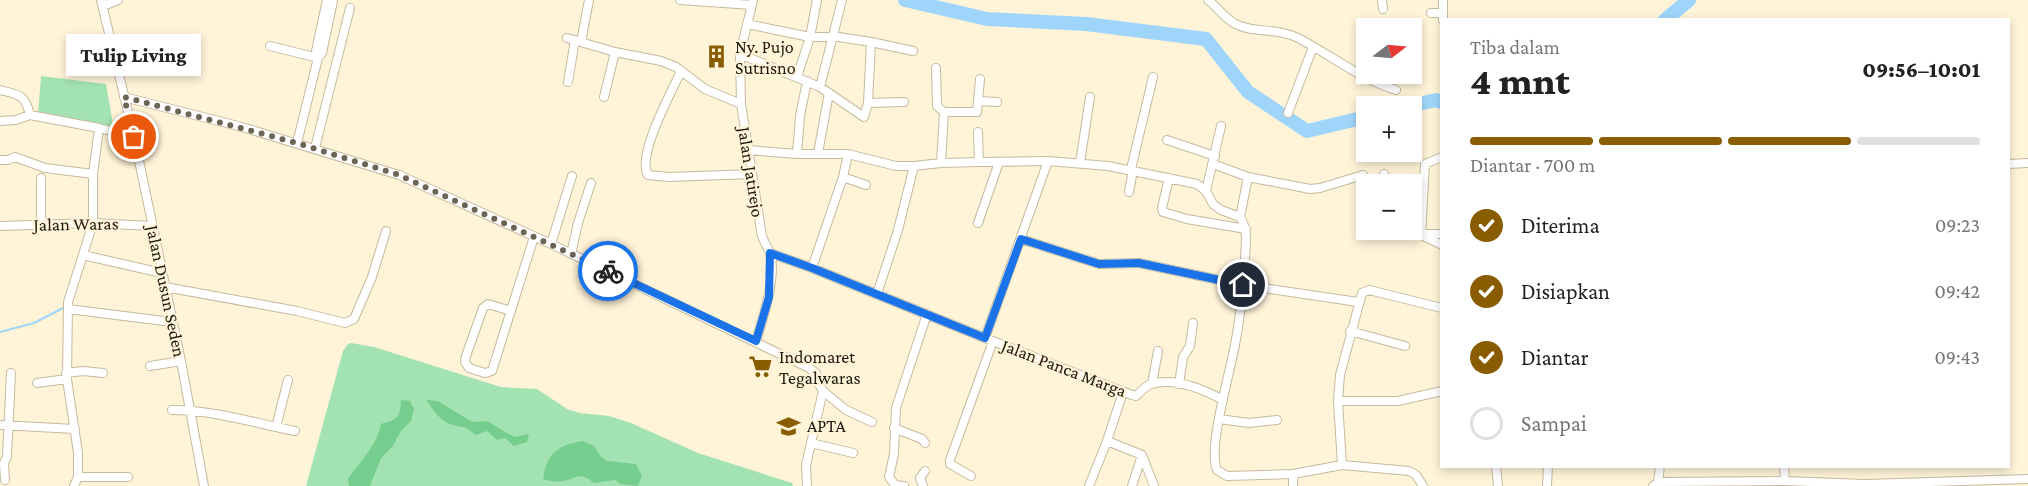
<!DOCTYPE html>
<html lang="id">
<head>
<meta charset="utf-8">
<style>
  body { margin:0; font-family:"Crimson Pro",serif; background:#f2f2f2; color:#222; height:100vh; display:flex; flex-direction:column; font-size:22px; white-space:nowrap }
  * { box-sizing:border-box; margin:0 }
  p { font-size:20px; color:#767676 }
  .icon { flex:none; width:33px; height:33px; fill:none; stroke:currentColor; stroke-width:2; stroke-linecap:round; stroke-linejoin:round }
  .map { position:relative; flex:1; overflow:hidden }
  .details { position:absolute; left:1440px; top:18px; width:570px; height:450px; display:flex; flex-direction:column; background:#fff; border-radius:0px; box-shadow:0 3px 9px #0003 }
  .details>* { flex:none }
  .needle { width:39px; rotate:74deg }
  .controls { position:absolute; left:1356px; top:18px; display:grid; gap:12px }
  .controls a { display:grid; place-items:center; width:66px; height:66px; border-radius:0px; background:#fff; box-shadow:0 3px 9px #0003; font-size:30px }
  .pin { position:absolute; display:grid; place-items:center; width:51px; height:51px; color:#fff; margin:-26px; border:3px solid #fff; border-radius:50%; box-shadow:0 2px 6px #0007 }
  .courier { position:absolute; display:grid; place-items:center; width:60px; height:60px; margin:-30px; border:4px solid #1a73e8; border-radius:50%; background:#fff; color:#222; box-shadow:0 2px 8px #0007 }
  .bubble { position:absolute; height:42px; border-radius:0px; background:#fff; box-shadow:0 3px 9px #0003; font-size:20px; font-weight:800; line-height:42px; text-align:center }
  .overview em { font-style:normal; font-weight:800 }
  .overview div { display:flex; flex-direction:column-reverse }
  .overview { display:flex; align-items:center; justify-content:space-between; height:102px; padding:0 30px }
  h1 { font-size:39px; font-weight:800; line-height:45px }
  .bar { display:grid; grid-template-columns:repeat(4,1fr); gap:9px 6px; align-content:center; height:72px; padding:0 30px }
  .bar i { height:8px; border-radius:4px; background:#e0e0e0 }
  .bar .active { background:#895c00 }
  .bar p { grid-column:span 4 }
  ol { padding:0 30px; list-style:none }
  li { display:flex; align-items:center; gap:18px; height:66px }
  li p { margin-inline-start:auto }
  li .icon { padding:6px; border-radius:50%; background:#895c00; color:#fff; stroke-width:4 }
  li:last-child { color:#767676 }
  li i { width:33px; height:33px; border:3px solid #e0e0e0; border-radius:50% }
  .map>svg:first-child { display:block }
</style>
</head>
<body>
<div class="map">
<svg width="2028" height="486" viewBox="0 0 2028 486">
  <rect width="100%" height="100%" fill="#fff3d8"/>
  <path fill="#a3e2b2" d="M41,76L106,84L114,130L38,115Z
    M351,343L374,347L501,387L537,389L567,409L580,413L609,416L631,423L698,453L792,483L793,486H306L343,351L348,344Z"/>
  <path fill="#75ce8d" d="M401,400L410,401L414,409L411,421L401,431L392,447L381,458L370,486H349L348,479C360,462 377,445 381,424C398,419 400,418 401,400Z
    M426,400L438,401L472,422L487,421L514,437L529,434L527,442L514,446L505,438L497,440L487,431L476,435C462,423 463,429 450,424C439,420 433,409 426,400Z
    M583,441L594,446L601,457L607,461L636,464L642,476L638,486L621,484L615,480L594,483C579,471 578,478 563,481C556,482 549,481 543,479C547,453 558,445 583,441Z"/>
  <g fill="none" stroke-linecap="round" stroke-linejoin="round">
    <path stroke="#9fd5fa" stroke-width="2" d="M0,332L34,323L67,306"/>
    <path stroke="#9fd5fa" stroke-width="14" d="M905,0L987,19L1086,24L1206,39L1248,92L1307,131L1366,117
      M1665,20L1689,0
      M1409,106L1436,100L1442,102"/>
    <defs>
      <path id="street" d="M101,0L134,137L181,361L204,486
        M680,0L752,5
        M753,0L740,54L741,104L762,236C764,242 768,248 770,253C777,277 763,318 756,341
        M1208,0C1220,9 1226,21 1240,26C1258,33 1278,28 1298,38C1331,55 1360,79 1396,90
        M1382,0L1383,9
        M103,6L118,0
        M1431,13H1443
        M1443,20V0
        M747,24L810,37H839L871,42
        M567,38L615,52L661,61L676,67L705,89L741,104
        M581,42L589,0
        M270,46L318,58L316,51L327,0L333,1L322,53L318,58L297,143
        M740,54L820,87L864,117L868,103L871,42L913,51
        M936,68L937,106L944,112H977L980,79
        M681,71C672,91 636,156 648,175L669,177L752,174
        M797,77L810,37L817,0
        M568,82L575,40
        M820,87L842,0
        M0,90C19,95 25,94 30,115
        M124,97L242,127L399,175L551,244L809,368L816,373L818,382L823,391L806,465L807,486
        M604,97L615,52
        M979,101L997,102
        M868,103L904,102
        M1288,113L1313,47
        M0,121L16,120L30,115L99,128L134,137
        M978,132L979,162
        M1167,140L1215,156
        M315,148L350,8
        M748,150L797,154H848L896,166H914L941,163L979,162L1048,161L1108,166L1197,184L1206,191L1213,204L1221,210L1240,217C1249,231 1245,246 1245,261C1243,287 1241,314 1236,339C1232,367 1207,447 1217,470L1227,476L1293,474L1342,465L1409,471L1416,475L1423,486
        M818,153L829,93
        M797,154L800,116L807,81
        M1442,157L1425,164L1421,235L1442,245
        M0,160H8L15,157L45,168L93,174V223L68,302L67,379L78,453V477L74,486
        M941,163L944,112
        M1080,163L1090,97
        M1213,164L1248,177L1310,189L1320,188L1363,175
        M2008,164L2028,163
        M1131,169L1153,77
        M93,174L99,128
        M843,177L866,185
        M1169,178L1162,208L1163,212L1187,219L1246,229
        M1383,184L1384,174
        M1206,191L1221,126
        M1129,192L1133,170
        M1240,217L1248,177
        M978,223L999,162
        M41,224V178
        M0,226L93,223L152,226
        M1381,230L1384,234H1442
        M1021,239L1099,264L1139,263L1243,285L1358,302
        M551,244L572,176
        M770,253L812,268L985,338L1132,395L1136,396C1140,392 1147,385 1151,384C1175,377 1203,389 1223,400
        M571,254L578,223L591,183
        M83,255L162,273
        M812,268L843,177L848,154
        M165,287L297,311L345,323L354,319L372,277L386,231
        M877,294L898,230L914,166
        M68,309L172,322
        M511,311L488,304L483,308L466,356L465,362L469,368L485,373L492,371L534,237
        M1350,331L1405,346
        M985,338L1048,161
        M150,366L181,361
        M66,373L83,371L103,373
        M37,383L67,379
        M1152,384L1158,351
        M1179,384L1183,357L1190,346L1193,323
        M823,391L846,410L872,422
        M1338,401H1398L1442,391
        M172,410C214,410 254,423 295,431
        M1219,419L1249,423L1277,420
        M0,425L75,429
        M276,427L288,380
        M894,428L922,439L925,443
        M1107,441L1142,455L1154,486
        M811,443L853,453
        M1342,465L1338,401L1340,375L1362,293L1369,290L1442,308
        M1496,466L1498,486
        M1784,466L1785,481
        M971,476L950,464V460L993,341
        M78,477H128
        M5,480L4,463L7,457L11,373
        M1658,482L1660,466
        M904,486L895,485L889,477L894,454L896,408L927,314
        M923,486L920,478L925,471
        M1089,486L1107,441L1123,392
        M1132,486L1142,455
        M1293,486V474
        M1547,486L1548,466
        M1653,486L1658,482L1785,481L1864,484L2028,479"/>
    </defs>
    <use href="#street" stroke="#c5ba9f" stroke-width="10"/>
    <use href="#street" stroke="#fff" stroke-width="8"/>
  </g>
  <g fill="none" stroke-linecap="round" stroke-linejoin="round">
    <path stroke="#6c6555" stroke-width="6" stroke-dasharray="0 10.8" d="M134,137L124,97L297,143L399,175L608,271"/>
    <path stroke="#1a73e8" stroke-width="8" d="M608,271L756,341L769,297L770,253L812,268L985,338L1021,239L1099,264L1139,263L1243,285"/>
  </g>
  <defs>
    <symbol id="building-bare" viewBox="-9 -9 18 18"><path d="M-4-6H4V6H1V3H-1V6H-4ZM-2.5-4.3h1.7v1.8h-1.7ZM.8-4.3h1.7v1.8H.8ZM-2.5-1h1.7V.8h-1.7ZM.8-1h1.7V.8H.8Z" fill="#895c00" stroke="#fff3d8" stroke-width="2.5" paint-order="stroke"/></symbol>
    <symbol id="supermarket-bare" viewBox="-9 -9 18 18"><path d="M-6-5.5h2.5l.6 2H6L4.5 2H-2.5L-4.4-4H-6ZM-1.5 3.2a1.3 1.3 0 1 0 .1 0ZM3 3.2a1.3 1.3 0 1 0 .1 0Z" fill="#895c00" stroke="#fff3d8" stroke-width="2.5" paint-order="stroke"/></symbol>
    <symbol id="university-bare" viewBox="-9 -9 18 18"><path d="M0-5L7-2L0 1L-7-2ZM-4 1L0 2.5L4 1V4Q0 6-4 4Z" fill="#895c00" stroke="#fff3d8" stroke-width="2.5" paint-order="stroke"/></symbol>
  </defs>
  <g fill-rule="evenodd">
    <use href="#building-bare" x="700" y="40" width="33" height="33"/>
    <use href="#supermarket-bare" x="744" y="350" width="33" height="33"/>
    <use href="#university-bare" x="772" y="410" width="33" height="33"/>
  </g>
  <g text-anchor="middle" stroke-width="4.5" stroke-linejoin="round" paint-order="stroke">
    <g font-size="18" fill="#1d190f" stroke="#fff3d8" text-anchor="start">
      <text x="735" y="53">Ny. Pujo<tspan x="735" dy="21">Sutrisno</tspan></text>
      <text x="779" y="363">Indomaret<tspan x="779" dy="21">Tegalwaras</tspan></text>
      <text x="807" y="432">APTA</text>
    </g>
    <g font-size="18" fill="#1d190f" stroke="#fff3d8">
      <text transform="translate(751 172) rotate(81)" y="6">Jalan Jatirejo</text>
      <text transform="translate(76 224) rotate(-1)" y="6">Jalan Waras</text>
      <text transform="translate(166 291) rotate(78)" y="6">Jalan Dusun Seden</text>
      <text transform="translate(1064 368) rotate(21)" y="6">Jalan Panca Marga</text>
    </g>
  </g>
</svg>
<div class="controls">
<a><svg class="needle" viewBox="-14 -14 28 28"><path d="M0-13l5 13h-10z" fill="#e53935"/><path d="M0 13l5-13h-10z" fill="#767676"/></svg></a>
<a>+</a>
<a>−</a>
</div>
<div class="pin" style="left:134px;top:137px;background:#ea580c"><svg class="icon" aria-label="bag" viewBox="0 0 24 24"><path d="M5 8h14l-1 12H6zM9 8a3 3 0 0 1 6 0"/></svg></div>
<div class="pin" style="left:1243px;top:285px;background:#1f2937"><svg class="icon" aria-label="home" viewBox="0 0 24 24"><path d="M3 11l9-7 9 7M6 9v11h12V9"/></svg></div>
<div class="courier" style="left:608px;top:271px"><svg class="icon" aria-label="bike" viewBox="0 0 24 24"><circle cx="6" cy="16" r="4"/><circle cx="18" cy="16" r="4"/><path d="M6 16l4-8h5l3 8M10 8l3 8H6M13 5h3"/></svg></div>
<div class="bubble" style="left:66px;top:34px;width:135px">Tulip Living</div>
<section class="details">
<div class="overview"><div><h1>4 mnt</h1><p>Tiba dalam</p></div><em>09:56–10:01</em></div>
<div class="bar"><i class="active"></i><i class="active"></i><i class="active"></i><i></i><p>Diantar · 700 m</p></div>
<ol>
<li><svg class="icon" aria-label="check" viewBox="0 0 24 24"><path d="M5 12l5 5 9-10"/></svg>Diterima<p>09:23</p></li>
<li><svg class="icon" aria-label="check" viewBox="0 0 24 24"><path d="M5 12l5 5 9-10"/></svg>Disiapkan<p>09:42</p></li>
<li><svg class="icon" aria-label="check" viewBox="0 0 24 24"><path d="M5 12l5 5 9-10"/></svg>Diantar<p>09:43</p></li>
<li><i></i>Sampai</li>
</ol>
</section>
</div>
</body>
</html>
